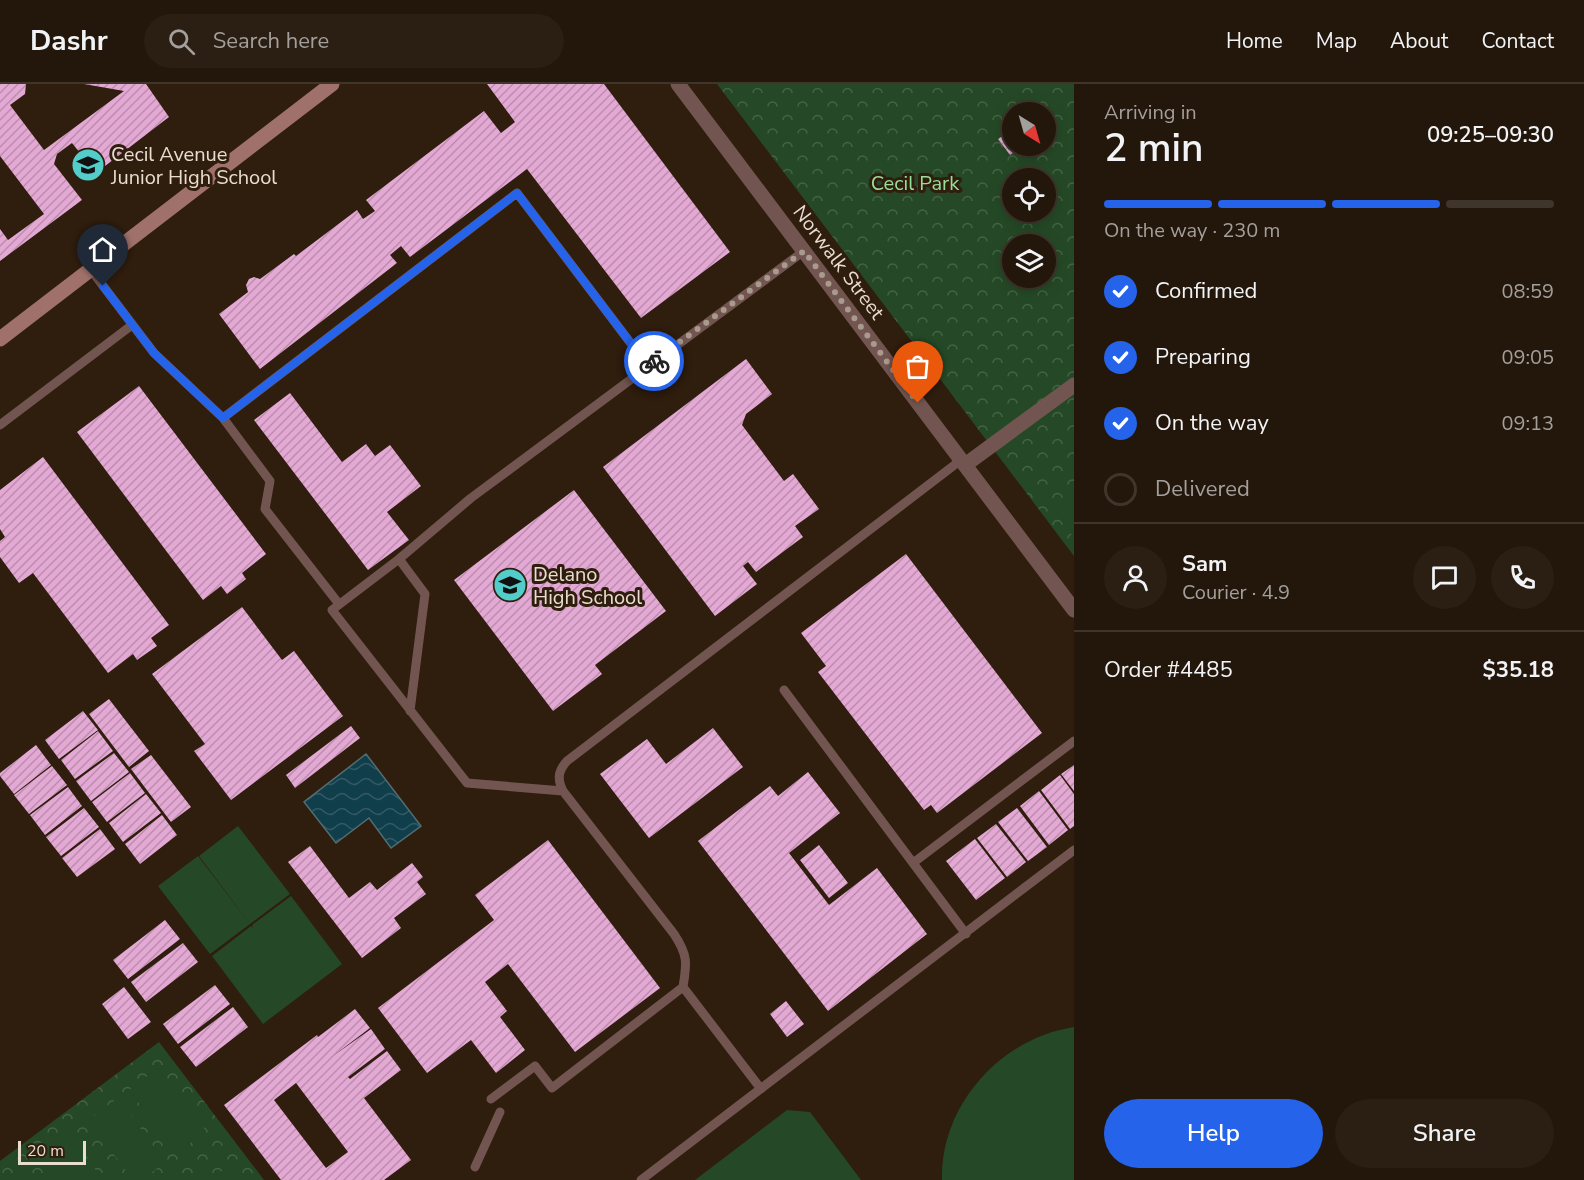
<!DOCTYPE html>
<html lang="en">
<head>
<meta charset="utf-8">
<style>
  body { margin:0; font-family:"Nunito Sans",sans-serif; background:#2b1f13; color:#f1f3f6; height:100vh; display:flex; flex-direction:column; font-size:22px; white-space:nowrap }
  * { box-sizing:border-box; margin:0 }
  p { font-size:20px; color:#a39f9c }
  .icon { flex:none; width:33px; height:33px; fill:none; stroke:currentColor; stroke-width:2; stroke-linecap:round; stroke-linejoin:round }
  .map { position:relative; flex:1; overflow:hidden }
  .drawer { display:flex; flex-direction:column; background:#23160a; width:510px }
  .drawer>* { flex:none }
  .needle { width:39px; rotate:143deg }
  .controls { position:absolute; left:1002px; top:18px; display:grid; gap:12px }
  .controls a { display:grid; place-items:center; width:54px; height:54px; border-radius:50%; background:#23160a; box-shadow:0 3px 15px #0003,0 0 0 2px #40352b; font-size:30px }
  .scale { position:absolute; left:18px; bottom:15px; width:68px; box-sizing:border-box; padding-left:6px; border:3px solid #e9ddd2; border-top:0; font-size:16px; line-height:21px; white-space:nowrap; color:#e9ddd2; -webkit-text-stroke:4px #2f1d0d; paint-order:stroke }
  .pin { position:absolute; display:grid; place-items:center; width:51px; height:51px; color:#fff; margin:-62px -26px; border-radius:50% 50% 50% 0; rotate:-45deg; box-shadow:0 0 6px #0007 }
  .pin .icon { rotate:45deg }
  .courier { position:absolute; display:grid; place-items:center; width:60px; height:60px; margin:-30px; border:4px solid #2563eb; border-radius:50%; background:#fff; color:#222; box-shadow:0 2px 8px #0007 }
  .overview em { font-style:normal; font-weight:600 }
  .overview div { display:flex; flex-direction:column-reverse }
  .overview { display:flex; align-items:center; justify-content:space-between; height:102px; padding:0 30px }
  h1 { font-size:39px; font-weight:600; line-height:45px }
  .bar { display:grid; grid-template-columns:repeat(4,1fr); gap:9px 6px; align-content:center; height:72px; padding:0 30px }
  .bar i { height:8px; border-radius:4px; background:#40352b }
  .bar .current { background:#2563eb }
  .bar p { grid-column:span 4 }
  .line { display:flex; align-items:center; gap:15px; padding:0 30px; border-top:2px solid #40352b }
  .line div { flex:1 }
  .round { display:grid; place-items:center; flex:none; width:63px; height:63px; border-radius:32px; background:#2b1f13 }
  ol { padding:0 30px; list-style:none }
  li { display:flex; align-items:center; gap:18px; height:66px }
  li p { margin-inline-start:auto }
  li .icon { padding:6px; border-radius:50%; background:#2563eb; color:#fff; stroke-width:4 }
  li:last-child { color:#a39f9c }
  li i { width:33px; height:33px; border:3px solid #40352b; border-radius:50% }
  .button { display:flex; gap:12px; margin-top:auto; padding:12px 30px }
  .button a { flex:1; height:69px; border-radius:36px; background:#2563eb; color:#fff; font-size:24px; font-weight:600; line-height:69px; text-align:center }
  .button a+a { background:#2b1f13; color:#f1f3f6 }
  header { display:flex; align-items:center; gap:36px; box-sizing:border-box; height:84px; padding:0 30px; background:#23160a; border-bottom:2px solid #40352b }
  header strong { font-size:28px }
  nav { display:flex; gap:33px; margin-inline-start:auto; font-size:21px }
  .search { width:420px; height:54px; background:#2b1f13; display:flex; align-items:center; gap:15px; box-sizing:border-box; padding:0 21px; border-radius:33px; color:#a39f9c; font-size:22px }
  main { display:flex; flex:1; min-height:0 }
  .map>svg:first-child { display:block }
</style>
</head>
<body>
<header>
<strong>Dashr</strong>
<div class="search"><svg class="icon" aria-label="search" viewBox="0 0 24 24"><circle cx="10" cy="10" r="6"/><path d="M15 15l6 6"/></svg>Search here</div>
<nav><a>Home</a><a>Map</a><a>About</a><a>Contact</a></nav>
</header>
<main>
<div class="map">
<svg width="1074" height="1096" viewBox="0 0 1074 1096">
  <defs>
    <pattern id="park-crowns" width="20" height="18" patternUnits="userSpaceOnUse" patternTransform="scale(1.5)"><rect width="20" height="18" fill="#254926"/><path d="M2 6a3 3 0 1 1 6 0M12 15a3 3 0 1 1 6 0" fill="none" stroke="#456345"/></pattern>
    <pattern id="water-waves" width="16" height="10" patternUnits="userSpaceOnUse" patternTransform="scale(1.5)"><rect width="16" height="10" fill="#103e4b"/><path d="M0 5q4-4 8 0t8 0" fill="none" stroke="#335964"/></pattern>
    <pattern id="building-hatch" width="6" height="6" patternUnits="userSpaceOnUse" patternTransform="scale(1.5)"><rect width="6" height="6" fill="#e3a8d3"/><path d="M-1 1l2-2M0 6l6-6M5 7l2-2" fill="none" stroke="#bc8eae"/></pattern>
  </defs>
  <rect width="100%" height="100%" fill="#2f1d0d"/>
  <path fill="url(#park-crowns)" fill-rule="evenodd" d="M717,0H1074V472ZM1012,28H1046V62H1012ZM1012,94H1046V128H1012ZM1012,160H1046V194H1012Z
    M159,958L264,1096H0V1077Z"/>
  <path fill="#254926" d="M1074,411V454L1054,427Z
    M238,742L290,810L250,840L199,772Z
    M198,772L250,840L210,870L158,802Z
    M291,812L342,880L263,940L212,872L251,842L253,844L252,841Z
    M1074,943V1096H942C940,1021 1001,954 1074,943Z
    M158,984L206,1047L177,1069L129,1006Z
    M118,1014L165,1078L142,1096H133L88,1036Z
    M787,1026L810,1028L861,1096H695Z
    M69,1051L103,1096H57L40,1073Z
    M231,1080L243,1096H210Z"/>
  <path fill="url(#water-waves)" stroke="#516e74" stroke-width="1.5" d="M366,670L421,742L391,764L369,734L336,759L304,718Z"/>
  <path fill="url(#building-hatch)" fill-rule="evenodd" d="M0,0H26L25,10L10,21L44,66L124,7L84,0H146L169,33L96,89L72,59L57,70L54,80L82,116L0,177V145L8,156L44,130L0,72Z
    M487,0H604L730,168L641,234L527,85L410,173L401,162L390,171L397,179L260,285L219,230L248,208L246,201L249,195L254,193L260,195L294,170L296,172L357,126L363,135L375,127L366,116L484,27L501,49L515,38Z
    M1008,48L1012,55V62H1018L1020,64L1010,71L998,55Z
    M746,275L772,310L746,330L742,341L784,397L793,390L819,425L795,442L803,453L756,488L748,478L743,482L757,500L715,532L603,383Z
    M139,302L266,470L242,489L246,495L227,510L221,502L203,516L77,348Z
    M290,309L342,378L366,360L375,372L390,361L421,402L387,428L409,456L368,486L254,336Z
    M43,373L169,541L151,554L157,562L137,576L133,570L108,589L33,489L19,499L0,473V457L5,453L0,445V406Z
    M574,406L666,527L595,581L602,590L553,627L454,496Z
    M906,470L1042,649L937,729L931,721L924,726L818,588L826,582L801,549Z
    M242,523L282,576L294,567L343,632L231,716L194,667L205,660L152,590Z
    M109,615L149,667L129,683L89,630Z
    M83,627L98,646L59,675L45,656Z
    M351,642L360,654L295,704L286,691Z
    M713,644L743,683L649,754L600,690L647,655L666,680Z
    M98,647L113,667L75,695L61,676Z
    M36,661L51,681L14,710L0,692V689Z
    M114,669L129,688L91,717L76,697Z
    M151,671L191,723L171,738L131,685Z
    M1074,681V707L1061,690Z
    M52,682L67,701L29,730L14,711Z
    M808,688L840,729L789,769L829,821L877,784L927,850L828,927L698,757L770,702L778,712Z
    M130,689L145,709L107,738L92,718Z
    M1060,691L1074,710V742L1070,745L1041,706Z
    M68,703L82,722L45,751L30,731Z
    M1039,707L1068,746L1049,761L1020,722Z
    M146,710L161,729L123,758L109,739Z
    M84,724L99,743L61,772L46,753Z
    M1017,724L1047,763L1028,777L998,738Z
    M162,731L177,751L140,780L125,760Z
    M996,740L1026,778L1007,793L977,754Z
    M100,745L115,765L77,793L62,774Z
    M975,755L1005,794L976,816L946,777Z
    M548,756L660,904L575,968L508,880L485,898L507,927L500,933L525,966L496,989L471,956L427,989L378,924L494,836L475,811Z
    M819,761L848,799L829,814L800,776Z
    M310,762L349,814L370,798L377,806L412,779L423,793L417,798L426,810L394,834L401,844L362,874L288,778Z
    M165,836L180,855L128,895L113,876Z
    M183,859L198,878L146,918L131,898Z
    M215,901L230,920L178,960L163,940Z
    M124,903L151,938L128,955L102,920Z
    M786,917L804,940L787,953L770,930Z
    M233,923L248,943L196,983L180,963Z
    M355,925L370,944L333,972L371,945L385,965L348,993L350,995L387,967L401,986L364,1014L411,1076L384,1096H281L224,1021L317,951L318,953ZM296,999L348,1068L326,1084L274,1016Z"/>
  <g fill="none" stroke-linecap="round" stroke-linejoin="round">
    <path stroke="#725551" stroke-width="9" d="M91,186L154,269L223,334L270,397L265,425L339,520
      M223,334L517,109L648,282
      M0,341L132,241
      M399,475L425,510L410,627
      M784,606L913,779
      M563,707C557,695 558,687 567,677L961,376
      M966,850L913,779L1074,657
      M761,1005L683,903C687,879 688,871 674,850L563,707L467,699L332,526L399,475L471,414L804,167
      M491,1015L535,982L552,1004L683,903
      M475,1083L500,1028
      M641,1096L1074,766"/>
    <path stroke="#725551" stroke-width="15" d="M678,0L1074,526
      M965,381L1074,301"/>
    <path stroke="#a0716b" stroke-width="15" d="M0,255L332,0"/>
  </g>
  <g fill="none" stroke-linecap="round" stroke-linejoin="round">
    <path stroke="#a89a8d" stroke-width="6" stroke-dasharray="0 10.8" d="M654,277L804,167L918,319"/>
    <path stroke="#2563eb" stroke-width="8" d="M103,202L154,269L223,334L517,109L648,282L654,277"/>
  </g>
  <defs>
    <symbol id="school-disc" viewBox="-11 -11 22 22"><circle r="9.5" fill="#53cdca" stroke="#2f1d0d"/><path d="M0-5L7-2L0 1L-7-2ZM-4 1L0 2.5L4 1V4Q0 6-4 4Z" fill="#111"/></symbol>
  </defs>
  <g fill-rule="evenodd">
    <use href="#school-disc" x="69" y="62" width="38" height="38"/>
    <use href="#school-disc" x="491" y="482" width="38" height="38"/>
  </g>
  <g text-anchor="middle" stroke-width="6" stroke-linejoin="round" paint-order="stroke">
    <g font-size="20" fill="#e9ddd2" stroke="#2f1d0d" text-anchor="start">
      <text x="111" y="77">Cecil Avenue<tspan x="111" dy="23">Junior High School</tspan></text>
      <text x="533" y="497">Delano<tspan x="533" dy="23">High School</tspan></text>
    </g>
    <g font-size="20" fill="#98de98" stroke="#2f1d0d">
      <text x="915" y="106">Cecil Park</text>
    </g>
    <g font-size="20" fill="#e9ddd2" stroke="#2f1d0d">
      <text transform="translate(839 178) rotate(53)" y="7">Norwalk Street</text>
    </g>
  </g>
</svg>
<div class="controls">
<a><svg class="needle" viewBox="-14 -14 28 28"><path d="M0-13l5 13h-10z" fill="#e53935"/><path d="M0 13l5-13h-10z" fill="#a39f9c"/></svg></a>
<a><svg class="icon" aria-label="locate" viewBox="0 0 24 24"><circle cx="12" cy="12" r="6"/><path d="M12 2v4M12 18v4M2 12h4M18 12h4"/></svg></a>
<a><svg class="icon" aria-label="layers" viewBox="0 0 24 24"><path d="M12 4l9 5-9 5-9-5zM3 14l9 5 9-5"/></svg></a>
</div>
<div class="scale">20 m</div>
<div class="pin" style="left:918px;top:319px;background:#ea580c"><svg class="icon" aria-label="bag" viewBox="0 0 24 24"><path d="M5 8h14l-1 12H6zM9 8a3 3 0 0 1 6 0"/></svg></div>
<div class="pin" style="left:103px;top:202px;background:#1f2937"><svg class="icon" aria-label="home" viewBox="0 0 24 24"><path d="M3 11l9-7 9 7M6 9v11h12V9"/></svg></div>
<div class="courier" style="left:654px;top:277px"><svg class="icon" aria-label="bike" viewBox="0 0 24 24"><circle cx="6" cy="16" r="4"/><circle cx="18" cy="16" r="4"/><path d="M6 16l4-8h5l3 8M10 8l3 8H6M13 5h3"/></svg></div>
</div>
<section class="drawer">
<div class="overview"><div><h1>2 min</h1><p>Arriving in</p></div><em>09:25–09:30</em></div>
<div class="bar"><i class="current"></i><i class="current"></i><i class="current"></i><i></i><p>On the way · 230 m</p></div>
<ol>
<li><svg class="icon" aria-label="check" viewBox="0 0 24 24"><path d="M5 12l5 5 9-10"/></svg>Confirmed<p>08:59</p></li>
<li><svg class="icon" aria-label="check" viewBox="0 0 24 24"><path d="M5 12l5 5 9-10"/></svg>Preparing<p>09:05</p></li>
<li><svg class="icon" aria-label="check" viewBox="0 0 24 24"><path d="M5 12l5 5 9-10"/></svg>On the way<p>09:13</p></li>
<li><i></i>Delivered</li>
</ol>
<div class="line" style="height:108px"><a class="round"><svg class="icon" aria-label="person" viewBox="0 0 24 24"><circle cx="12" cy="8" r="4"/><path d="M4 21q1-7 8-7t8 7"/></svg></a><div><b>Sam</b><p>Courier · 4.9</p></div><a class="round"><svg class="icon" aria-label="chat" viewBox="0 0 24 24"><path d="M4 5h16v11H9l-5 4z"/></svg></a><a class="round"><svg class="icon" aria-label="phone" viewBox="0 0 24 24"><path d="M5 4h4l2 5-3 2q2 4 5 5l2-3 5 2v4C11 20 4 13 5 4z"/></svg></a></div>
<div class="line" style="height:78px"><div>Order #4485</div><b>$35.18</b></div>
<div class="button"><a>Help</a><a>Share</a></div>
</section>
</main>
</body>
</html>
